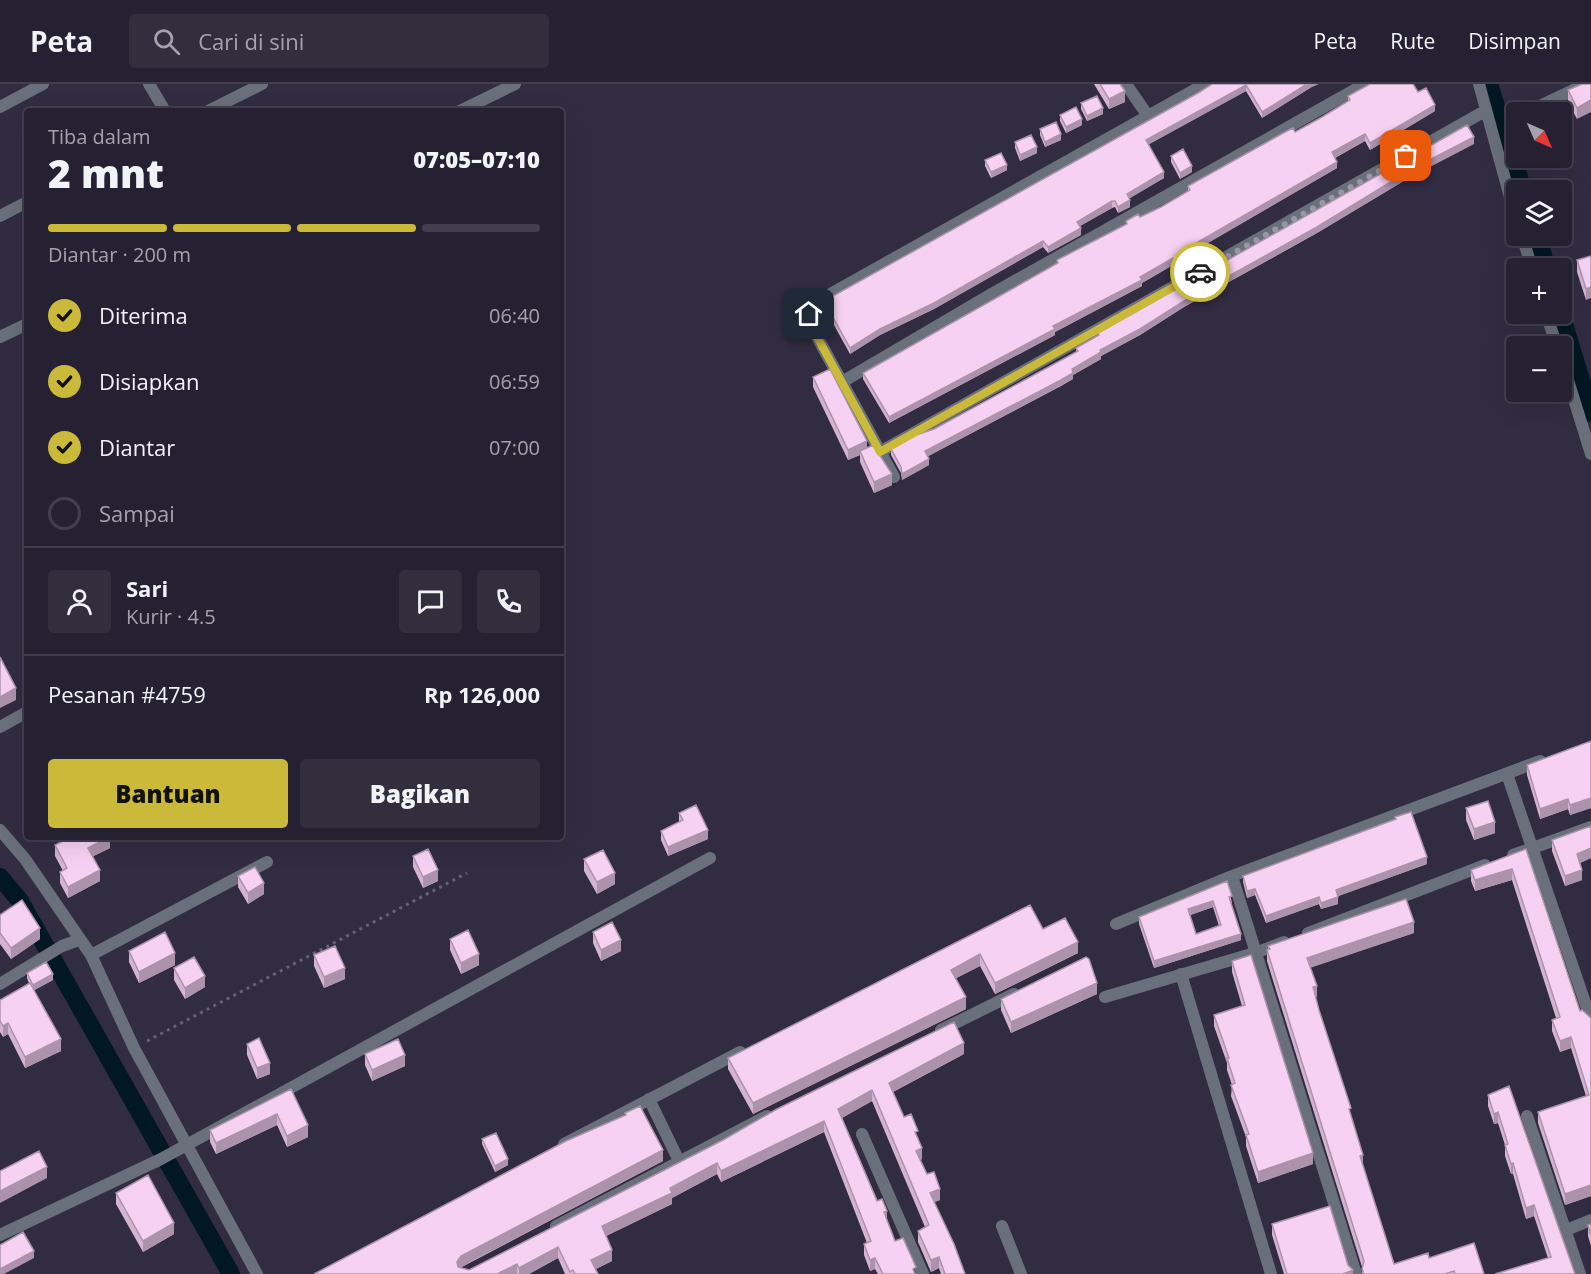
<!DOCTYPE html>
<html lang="id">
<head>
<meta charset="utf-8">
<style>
  body { margin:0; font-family:"Open Sans",sans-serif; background:#322e3e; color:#f1f3f6; height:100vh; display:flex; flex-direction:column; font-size:22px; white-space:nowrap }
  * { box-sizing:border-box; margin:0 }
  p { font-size:20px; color:#a4a3ac }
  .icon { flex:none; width:33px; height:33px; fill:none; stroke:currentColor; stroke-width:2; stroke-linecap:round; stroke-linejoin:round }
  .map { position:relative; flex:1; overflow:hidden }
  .side { position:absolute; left:24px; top:24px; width:540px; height:732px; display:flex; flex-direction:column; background:#262132; border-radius:6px; box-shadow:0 6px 24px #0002,0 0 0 2px #423e4d }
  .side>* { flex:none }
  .needle { width:39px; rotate:135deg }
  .tools { position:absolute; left:1506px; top:18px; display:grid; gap:12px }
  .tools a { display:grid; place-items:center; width:66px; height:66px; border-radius:6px; background:#262132; box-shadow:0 6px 24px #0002,0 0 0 2px #423e4d; font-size:30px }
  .pin { position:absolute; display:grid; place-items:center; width:51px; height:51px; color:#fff; margin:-26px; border-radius:12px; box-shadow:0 3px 9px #0006 }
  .courier { position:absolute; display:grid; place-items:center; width:60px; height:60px; margin:-30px; border:4px solid #cbba39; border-radius:50%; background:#fff; color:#222; box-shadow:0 2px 8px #0007 }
  .overview em { font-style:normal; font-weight:800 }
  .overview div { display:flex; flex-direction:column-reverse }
  .overview { display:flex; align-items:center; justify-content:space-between; height:102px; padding:0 24px }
  h1 { font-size:39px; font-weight:800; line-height:45px }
  .bar { display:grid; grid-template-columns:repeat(4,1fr); gap:9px 6px; align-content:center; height:72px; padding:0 24px }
  .bar i { height:8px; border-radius:4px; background:#423e4d }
  .bar .on { background:#cbba39 }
  .bar p { grid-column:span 4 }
  .line { display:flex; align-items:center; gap:15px; padding:0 24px; border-top:2px solid #423e4d }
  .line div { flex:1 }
  .round { display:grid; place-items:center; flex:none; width:63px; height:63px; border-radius:6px; background:#322e3e }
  ol { padding:0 24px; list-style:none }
  li { display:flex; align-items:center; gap:18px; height:66px }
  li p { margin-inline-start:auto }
  li .icon { padding:6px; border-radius:50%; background:#cbba39; color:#111; stroke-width:4 }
  li:last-child { color:#a4a3ac }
  li i { width:33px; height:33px; border:3px solid #423e4d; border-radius:50% }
  .button { display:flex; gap:12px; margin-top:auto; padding:12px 24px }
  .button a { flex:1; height:69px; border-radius:6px; background:#cbba39; color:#111; font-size:24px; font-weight:800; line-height:69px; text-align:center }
  .button a+a { background:#322e3e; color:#f1f3f6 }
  header { display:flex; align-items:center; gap:36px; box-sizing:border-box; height:84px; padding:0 30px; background:#262132; border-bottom:2px solid #423e4d }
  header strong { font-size:28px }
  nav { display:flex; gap:33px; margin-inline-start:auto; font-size:21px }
  .search { width:420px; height:54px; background:#322e3e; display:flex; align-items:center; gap:15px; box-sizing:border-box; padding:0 21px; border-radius:6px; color:#a4a3ac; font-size:22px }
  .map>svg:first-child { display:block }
</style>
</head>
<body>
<header>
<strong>Peta</strong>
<div class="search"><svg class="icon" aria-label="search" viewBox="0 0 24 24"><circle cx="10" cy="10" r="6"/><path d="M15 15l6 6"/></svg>Cari di sini</div>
<nav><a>Peta</a><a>Rute</a><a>Disimpan</a></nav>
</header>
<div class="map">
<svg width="1591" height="1190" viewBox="0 0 1591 1190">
  <rect width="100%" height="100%" fill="#322c43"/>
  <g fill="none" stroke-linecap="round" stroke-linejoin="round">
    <path stroke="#011823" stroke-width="18" d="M1489,0L1523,106
      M1537,152L1547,184
      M1561,230L1591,329
      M0,793L20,817L231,1190"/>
    <path stroke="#656074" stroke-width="3" stroke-dasharray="3 4.5" stroke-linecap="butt" d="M147,957L467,789"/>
    <path stroke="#6a707b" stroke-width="12" d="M149,0L165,27
      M1479,0L1516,135
      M1542,21L1586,0
      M0,23L43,0
      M208,27L262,0
      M460,27L515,0
      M1148,32L1205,0
      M0,132L27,118
      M1522,152L1532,184
      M1546,230L1557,262
      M0,253L27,240
      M1562,277L1591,370
      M842,298L990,211L1365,0
      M880,368L1485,27
      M894,393L810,240V225L818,217L1148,32L1126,0
      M0,643L27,628
      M1507,690L1591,936
      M0,746L25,775L91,871L134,964L257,1190
      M1513,771L1591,743
      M1116,840L1232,792
      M1308,849L1485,781
      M91,871L267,778
      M1181,890L1271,1190
      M0,900L62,862L79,856
      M1105,913L1255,869L1284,858
      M941,946L1014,910
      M649,1015L679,1077
      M1527,1032L1580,1190
      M862,1050L923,1190
      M564,1060L740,968
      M556,1142L767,1032
      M1002,1142L1021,1190
      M1566,1146L1591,1136
      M0,1151L161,1075L710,774
      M1356,1190L1232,792L1540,677"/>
  </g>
  <path fill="#d4b4d2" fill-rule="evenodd" d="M1094,0H1120L1125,18L1109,25Z
    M1212,0L1310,4L1262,34L1246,7L1149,60L1164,94L1129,114L1130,123L1118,129L1115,123L1112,124L1079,142L1081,151L1048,169L1043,163L934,225L880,251L850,270L824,223V217L1198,9Z
    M1582,0L1577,35L1568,18V6Z
    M1418,8L1435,27L1370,66L1365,57L1335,74L1337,84L1187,171L1190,184L1179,190L1173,181L1142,199V202L1055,248V251L889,339L863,295V289L1057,180V176L1126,140V137L1140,133L1161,123L1188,107V102L1295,48L1322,33L1348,17V12Z
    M1081,19L1103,30L1087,37L1081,25Z
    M1060,31L1082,41L1066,49L1060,37Z
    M1040,45L1061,56L1045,63L1040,51Z
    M1015,58L1037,69L1020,77L1015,64Z
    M1474,60L1412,92L1317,149L1184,223L1140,251L1101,272V275L1073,291V295L1061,302L928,372L929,381L902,396L901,389L891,371V365L934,345L1076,268V264L1098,252V249Z
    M1171,72L1192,88L1180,95L1171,78Z
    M985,76L1007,86L991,94L985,82Z
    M1591,172L1586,216L1577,188V176Z
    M813,293L867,364L892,401L874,409L860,378V371L848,376L813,303Z
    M1591,657V724L1570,731L1568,725L1540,735L1527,691V681Z
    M1466,724L1495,749L1474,756L1466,736Z
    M679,729L708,755L668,772L661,756V747L679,738Z
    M1395,733L1427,780L1338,812V820L1321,825L1319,820L1266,839L1255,811L1247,814L1243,798V792L1395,736Z
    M1591,742V774L1580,779L1582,796L1565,802L1552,767V756Z
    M110,753V764L93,772L100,797L68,814L60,799V788L63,787L55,772V761Z
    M1526,765L1580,927L1591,934V1112L1565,1121L1538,1039V1028L1586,1012L1571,964L1560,968L1552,947V936L1556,934L1512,796L1475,807L1471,797V786Z
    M413,772L438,797L423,804L413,783Z
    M584,775L615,800L597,810L584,787Z
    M238,792L264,810L248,820L238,803Z
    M1227,797L1232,819H1231L1241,856L1154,884L1139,840V833ZM1213,823L1219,842L1196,850L1190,831Z
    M0,831L40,855L11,875L0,860Z
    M1043,845L1078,869L995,910L980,882L956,894L966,925L753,1030L728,985V974Z
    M593,848L621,867L601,877L593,859Z
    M1414,849L1310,883L1317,913H1315L1351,1032L1363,1082L1394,1180L1429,1174L1484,1190H1362V1183L1267,877V866H1268V862Z
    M450,855L479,881L461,890L450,866Z
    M129,867L175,881L139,899L129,878Z
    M314,871L345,895L324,904L314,882Z
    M1232,877L1313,1080L1258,1099L1246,1062V1053L1231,1012L1232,1001L1227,986V979L1214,942V931L1242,922L1232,888Z
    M174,884L205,903L185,915L174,896Z
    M27,889L53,896L34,906L61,967L25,984L8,950L3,953L0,948V916L29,899L27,894Z
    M1097,910L1011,949L1001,926V915Z
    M247,960L270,990L257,995L247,971Z
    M365,970L405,982L372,997L365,981Z
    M964,970L893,1008L904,1033L918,1053L922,1075L920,1076L940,1116L934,1118L965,1190H941L939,1184L931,1188L918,1158V1147L925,1143L872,1017L842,1034L895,1157L916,1190H878L875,1185L870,1187L864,1171V1160L867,1159L824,1048L721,1098L717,1090L672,1114V1120L606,1152L612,1177L596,1185L598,1190H565L558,1174L529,1190H314L625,1032V1029L663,1077L460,1184L469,1186L723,1056Z
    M1509,1002L1575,1190L1548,1174L1534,1132L1526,1135L1513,1090H1511L1505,1072V1061L1498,1039L1494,1040L1488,1022V1011Z
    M291,1005L308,1053L287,1063L277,1041L216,1070L210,1058V1046Z
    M482,1055L508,1081L495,1088L482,1060Z
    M116,1109L174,1150L143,1168L116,1120Z
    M1272,1140L1348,1181L1353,1190H1284L1272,1151Z
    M1591,1140V1162L1588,1152V1141Z"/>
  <path fill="#ad92ab" d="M1307,0H1319L1310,4L1262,34V28Z
    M1246,1V7L1146,62V56Z
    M1125,7V18L1109,25V15Z
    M1591,16V28L1577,35V24Z
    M1435,21V27L1370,66V59Z
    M1103,24V30L1087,37V32Z
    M1082,35V41L1066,49V43Z
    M1061,50V56L1045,63V58Z
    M1365,50V57L1332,75V68Z
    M1474,53V60L1412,92L1317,149L1184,223L1140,251L1101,272V275L1073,291V295L925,374V367L1072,285L1100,266L1184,217L1412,85Z
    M1037,63V69L1020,77V71Z
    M1337,78V84L1184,173V166Z
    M1007,81V86L991,94V88Z
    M1192,82V88L1180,95V89Z
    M1164,88V94L1127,116V110Z
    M1130,116V123L1118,129V123Z
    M1112,117V124L1077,144V138Z
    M1081,144V151L1048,169V163Z
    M1043,157V163L934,225L880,251L850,270V264L880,245Z
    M1173,174V181L1142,199V202L1055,248V251L889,339V333L1053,242Z
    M1190,177V184L1179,190V184Z
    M1591,203V214L1586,216V205Z
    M867,357V367H860V371L848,376V366Z
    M929,375V381L902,396V390Z
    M892,390V401L874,409V398Z
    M16,604V616L0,624V613Z
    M1591,714V724L1570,731V721Z
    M1568,715V725L1540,735V725Z
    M1495,738V749L1474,756V745Z
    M708,746V755L668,772V763Z
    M109,753H110V764L88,775V764Z
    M1591,764V774L1577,780V770Z
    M1427,773V780L1336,813V806Z
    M1512,785V796L1475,807V796Z
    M100,786V797L68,814V803Z
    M438,786V797L423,804V793Z
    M1582,786V796L1565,802V792Z
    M615,789V800L597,810V798Z
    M264,799V810L248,820V809Z
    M1255,805V811L1247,814V807Z
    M1319,813V820L1266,839V832Z
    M1338,813V820L1321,825V819Z
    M1213,817V823L1188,832V825Z
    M1414,838V849L1307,885V874Z
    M40,844V855L11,875V864Z
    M1241,850V856L1154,884V877Z
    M621,856V867L601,877V866Z
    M1078,858V869L995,910V899Z
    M175,869V881L139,899V888Z
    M479,870V881L461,890V879Z
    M980,870V882L951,897V886Z
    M345,884V895L324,904V893Z
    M53,890V896L33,907V901Z
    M205,892V903L185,915V904Z
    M1097,899V910L1011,949V938Z
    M1317,902V913L1313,914V903Z
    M966,913V925L753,1030V1019Z
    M8,939V950L3,953V942Z
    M1571,953V964L1560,968V957Z
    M61,955V967L25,984V973Z
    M964,959V970L889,1010V999Z
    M405,971V982L372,997V986Z
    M270,979V990L257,995V984Z
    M872,1006V1017L838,1036V1025Z
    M1498,1028V1039L1494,1040V1030Z
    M277,1030V1041L216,1070V1059Z
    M824,1037V1048L721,1098V1087Z
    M308,1041V1053L287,1063V1052Z
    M922,1064V1075L916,1078V1067Z
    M663,1066V1077L461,1183L457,1189V1178L461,1172Z
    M1313,1069V1080L1258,1099V1088Z
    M1363,1071V1082L1360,1072Z
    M508,1075V1081L495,1088V1082Z
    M717,1079V1090L672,1114V1120L602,1154V1142Z
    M1513,1079V1090H1511V1080Z
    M47,1083V1094L0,1119V1107Z
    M1591,1101V1112L1565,1121V1110Z
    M940,1105V1116L930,1120V1109Z
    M1534,1121V1132L1526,1135V1124Z
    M887,1127V1138L884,1128Z
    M174,1139V1150L143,1168V1157Z
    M558,1163V1174L529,1190H519V1184Z
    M612,1166V1177L591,1187V1176Z
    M34,1167V1174L4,1190H0V1185Z
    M939,1173V1184L931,1188V1176Z
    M875,1174V1185L870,1187V1176Z
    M517,1180V1190H497Z
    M1353,1186V1190H1343Z"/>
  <path fill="#f7d1f4" stroke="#ad92ab" stroke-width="1.5" fill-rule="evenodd" d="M1100,0H1120L1125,7L1109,15Z
    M1212,0H1307L1262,28L1246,1L1146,56L1164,88L1127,110L1130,116L1118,123L1115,117H1112L1077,138L1081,144L1048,163L1043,157L934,219L880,245L850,264L824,217L1198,9Z
    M1370,0H1413L1418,8L1426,4L1435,21L1370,59L1365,50L1332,68L1337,78L1184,166L1190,177L1179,184L1173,174L1140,193L1142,196L1053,242L1055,245L889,333L863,289L1058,179L1057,176L1127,140L1126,137L1138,130L1140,133L1161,123L1190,106L1188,102L1287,47L1293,44L1295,48L1322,33L1350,16L1348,12Z
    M1582,0H1591V16L1577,24L1568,6Z
    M1097,12L1103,24L1087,32L1081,19Z
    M1076,23L1082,35L1066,43L1060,31Z
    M1056,38L1061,50L1045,58L1040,45Z
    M1467,41L1474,53L1412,85L1317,143L1184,217L1140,245L1100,266L1101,268L1072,285L1073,289L1061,296L925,367L929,375L902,390L901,383L891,365L916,351L934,345L1078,267L1076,264L1099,251L1098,249Z
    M1031,51L1037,63L1020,71L1015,58Z
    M1183,65L1192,82L1180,89L1171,72Z
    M1001,69L1007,81L991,88L985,76Z
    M1591,172V203L1586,205L1577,176Z
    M830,285L867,357L848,366L813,293Z
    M873,361L892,390L874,398L860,367Z
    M0,573L16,604L0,613Z
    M1591,657V714L1570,721L1568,715L1540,725L1527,681Z
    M1488,717L1495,738L1474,745L1466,724Z
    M696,721L708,746L668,763L661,747L683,736L679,729Z
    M1411,728L1427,773L1336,806L1338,813L1321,819L1319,813L1266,832L1255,805L1247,807L1243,792L1396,735L1395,733Z
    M1591,742V764L1577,770L1582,786L1565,792L1552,756Z
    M71,753H109L88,764L100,786L68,803L60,788L67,784L55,761Z
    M428,765L438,786L423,793L413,772Z
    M1526,765L1580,927L1582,926L1591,934V1101L1565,1110L1538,1028L1589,1011L1571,953L1560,957L1552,936L1560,933L1512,785L1475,796L1471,786Z
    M603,766L615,789L597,798L584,775Z
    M255,783L264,799L248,809L238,792Z
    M1227,797L1232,812L1229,813L1241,850L1154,877L1139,833ZM1213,817L1221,841L1196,850L1188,825Z
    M1406,815L1414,838L1307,874L1317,902L1313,903L1319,926L1351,1024L1349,1025L1363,1071L1360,1072L1394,1180L1428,1169L1429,1174L1474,1159L1484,1190H1455L1454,1187L1445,1190H1364L1362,1185L1364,1177L1267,866L1270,865L1268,862Z
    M22,816L40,844L11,864L0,849V831Z
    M1030,821L1043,845L1065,834L1078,858L995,899L980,870L951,886L966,913L753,1019L728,974Z
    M612,838L621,856L601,866L593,848Z
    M468,846L479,870L461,879L450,855Z
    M165,848L175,869L139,888L129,867Z
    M335,862L345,884L324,893L314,871Z
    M1251,871L1313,1069L1258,1088L1246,1051L1249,1050L1231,1001L1235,999L1227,974H1229L1214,931L1245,921L1232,877Z
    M194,873L205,892L185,904L174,884Z
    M1086,873L1089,875L1097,899L1011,938L1001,915Z
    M46,878L53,890L33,901L27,889Z
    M30,899L61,955L25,973L8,939L3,942L0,937V916Z
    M954,938L964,959L889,999L904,1033L911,1030L918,1047L915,1048L922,1064L916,1067L927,1090L934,1088L940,1105L930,1109L954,1160L965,1190H945L939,1173L931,1176L918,1147L929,1141L872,1006L838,1025L877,1117L882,1115L887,1127L884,1128L895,1157L903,1154L916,1183L913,1185L915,1190H883L875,1174L870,1176L864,1160L871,1157L824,1037L721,1087L717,1079L670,1104L672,1109L602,1142L612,1166L591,1176L598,1190H575L573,1186L570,1188L558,1163L519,1184L517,1180L497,1190H314L566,1057L626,1031L625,1029L640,1022L663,1066L461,1172L457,1178L458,1183L469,1186L723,1056L777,1025Z
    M259,954L270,979L257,984L247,960Z
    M398,955L405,971L372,986L365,970Z
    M1509,1002L1575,1190H1495L1551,1173L1534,1121L1526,1124L1513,1079L1511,1080L1505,1061L1508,1060L1498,1028L1494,1030L1488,1011Z
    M291,1005L308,1041L287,1052L277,1030L216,1059L210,1046Z
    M496,1049L508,1075L495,1082L482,1055Z
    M39,1067L47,1083L0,1107V1087Z
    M148,1091L174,1139L143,1157L116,1109Z
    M1330,1122L1348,1181L1353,1186L1343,1190H1287L1272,1140Z
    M1591,1140V1151L1588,1141Z
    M23,1148L34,1167L0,1185V1161Z"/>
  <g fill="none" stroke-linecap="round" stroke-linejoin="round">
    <path stroke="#9a96a8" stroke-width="6" stroke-dasharray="0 10.8" d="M1200,188L1406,72"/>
    <path stroke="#cbba39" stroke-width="8" d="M809,230L810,240L880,368L1200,188"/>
  </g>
</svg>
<div class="tools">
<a><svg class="needle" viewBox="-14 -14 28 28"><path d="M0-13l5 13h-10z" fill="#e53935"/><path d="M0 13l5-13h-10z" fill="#a4a3ac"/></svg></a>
<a><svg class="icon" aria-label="layers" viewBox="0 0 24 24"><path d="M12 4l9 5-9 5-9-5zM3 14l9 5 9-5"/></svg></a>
<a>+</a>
<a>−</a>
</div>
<div class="pin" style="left:1406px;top:72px;background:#ea580c"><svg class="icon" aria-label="bag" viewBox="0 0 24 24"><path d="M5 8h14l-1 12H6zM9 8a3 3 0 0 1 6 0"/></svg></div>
<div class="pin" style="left:809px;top:230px;background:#1f2937"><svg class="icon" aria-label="home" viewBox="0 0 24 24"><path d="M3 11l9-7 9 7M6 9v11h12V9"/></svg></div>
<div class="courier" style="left:1200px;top:188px"><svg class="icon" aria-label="car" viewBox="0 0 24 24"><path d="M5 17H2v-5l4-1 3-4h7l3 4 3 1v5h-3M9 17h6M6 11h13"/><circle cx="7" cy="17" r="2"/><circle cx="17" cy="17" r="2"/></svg></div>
<section class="side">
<div class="overview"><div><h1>2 mnt</h1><p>Tiba dalam</p></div><em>07:05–07:10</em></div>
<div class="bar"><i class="on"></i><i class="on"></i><i class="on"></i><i></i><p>Diantar · 200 m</p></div>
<ol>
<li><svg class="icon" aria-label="check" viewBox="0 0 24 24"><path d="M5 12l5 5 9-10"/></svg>Diterima<p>06:40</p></li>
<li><svg class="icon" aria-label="check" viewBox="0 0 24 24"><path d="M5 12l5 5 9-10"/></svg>Disiapkan<p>06:59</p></li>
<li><svg class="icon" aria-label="check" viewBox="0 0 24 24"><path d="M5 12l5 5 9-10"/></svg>Diantar<p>07:00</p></li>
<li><i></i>Sampai</li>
</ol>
<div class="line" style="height:108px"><a class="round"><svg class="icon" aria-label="person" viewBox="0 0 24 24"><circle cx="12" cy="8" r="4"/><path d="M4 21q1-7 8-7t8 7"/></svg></a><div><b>Sari</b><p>Kurir · 4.5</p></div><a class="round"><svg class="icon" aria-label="chat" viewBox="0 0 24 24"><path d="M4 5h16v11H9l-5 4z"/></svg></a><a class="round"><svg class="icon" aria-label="phone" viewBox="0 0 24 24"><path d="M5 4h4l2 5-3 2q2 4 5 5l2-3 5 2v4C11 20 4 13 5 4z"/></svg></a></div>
<div class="line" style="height:78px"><div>Pesanan #4759</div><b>Rp 126,000</b></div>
<div class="button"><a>Bantuan</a><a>Bagikan</a></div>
</section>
</div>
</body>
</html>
